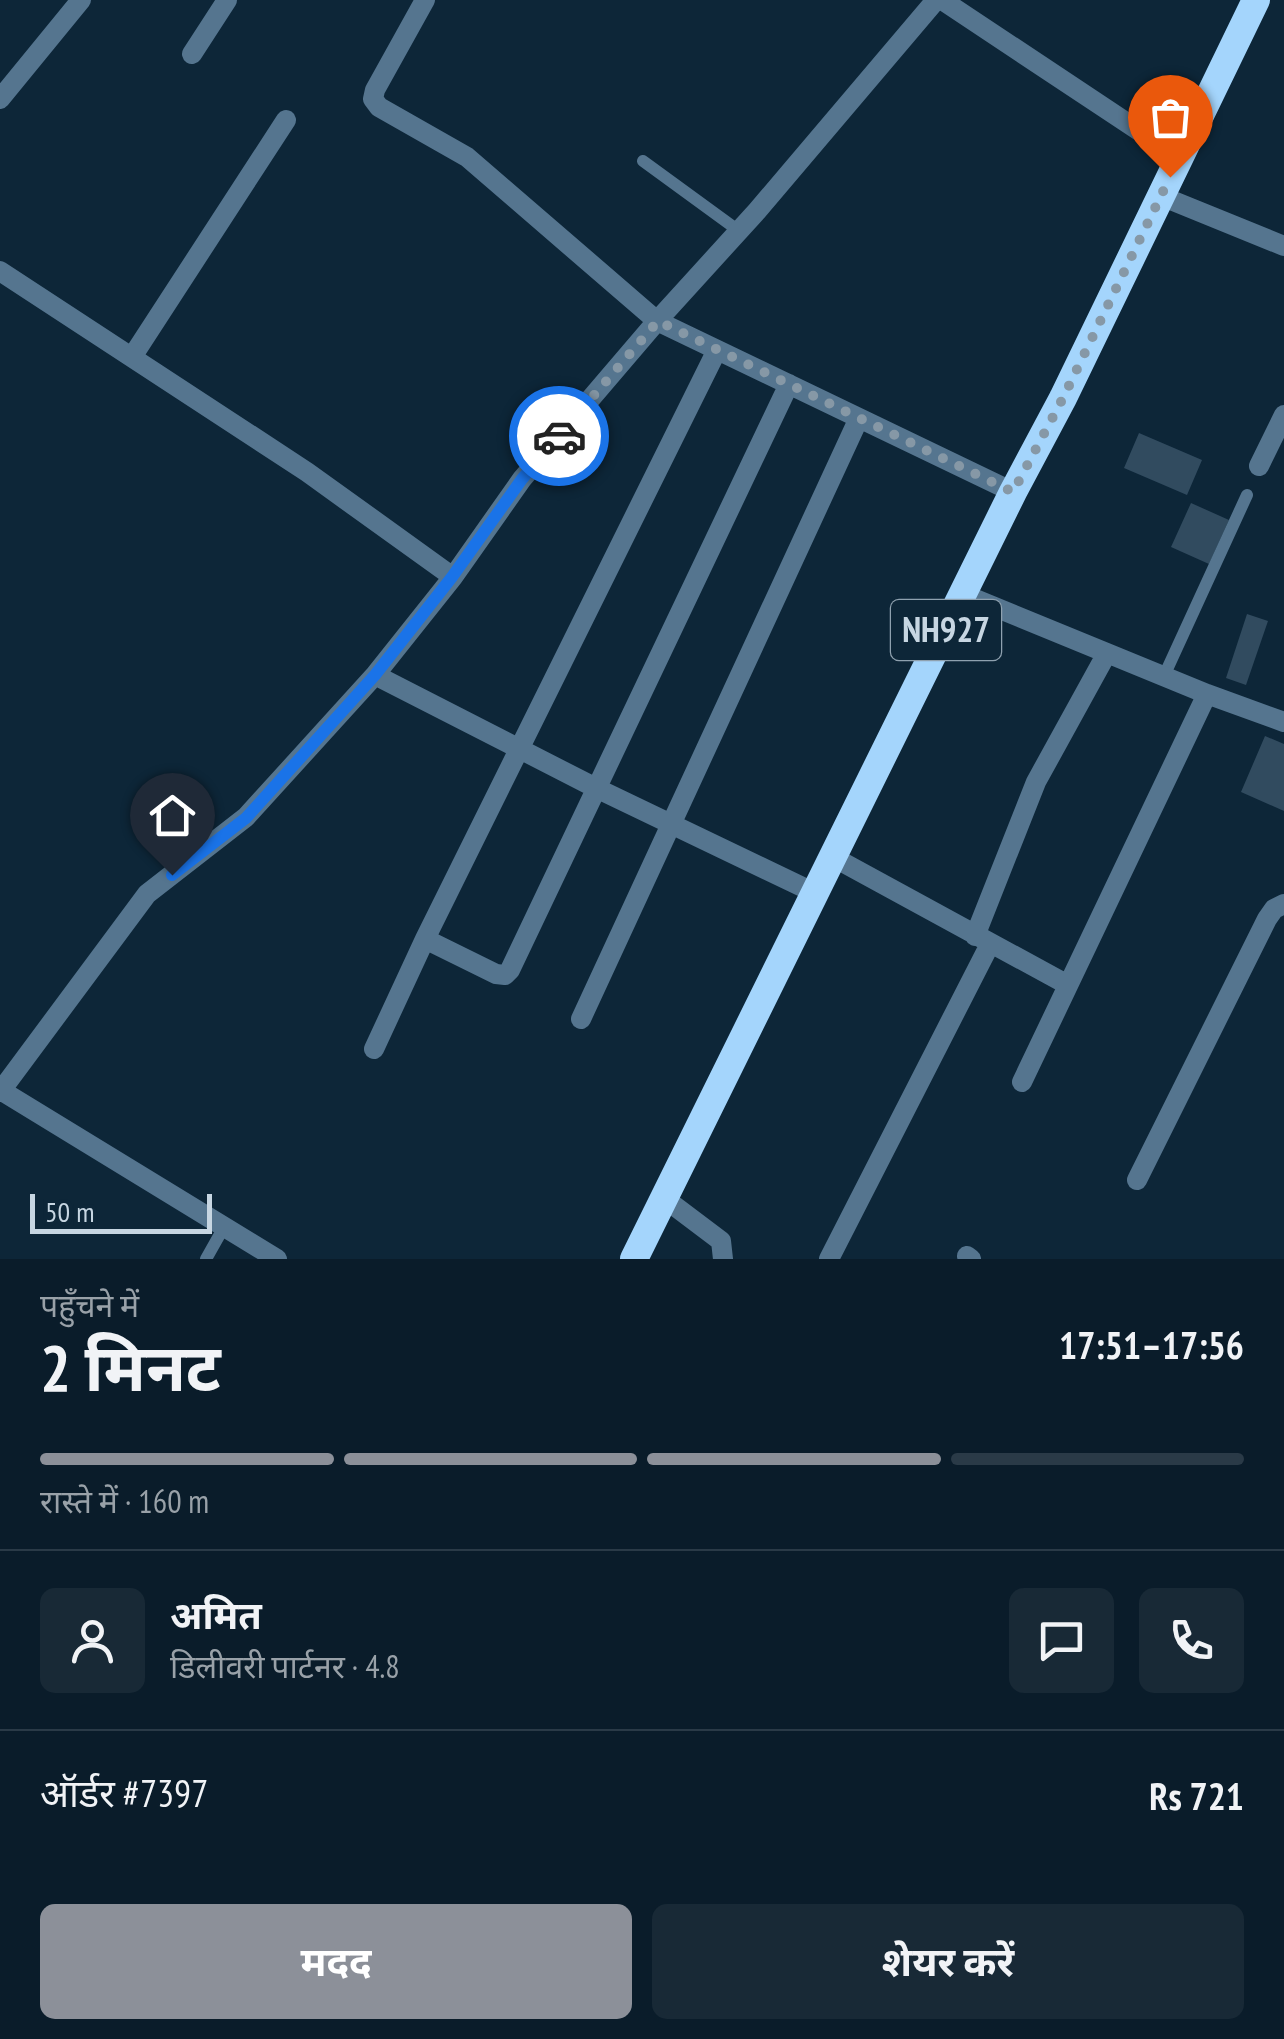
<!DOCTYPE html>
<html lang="hi">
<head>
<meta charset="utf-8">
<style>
  body { margin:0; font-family:"PT Sans Narrow","Noto Sans Devanagari",sans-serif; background:#182936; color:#f1f3f6; height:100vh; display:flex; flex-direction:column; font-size:38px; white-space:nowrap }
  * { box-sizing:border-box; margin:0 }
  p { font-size:32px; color:#99a1a8 }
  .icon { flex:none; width:55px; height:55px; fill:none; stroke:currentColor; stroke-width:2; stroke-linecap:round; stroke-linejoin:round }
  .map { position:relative; height:1259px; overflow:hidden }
  .details { display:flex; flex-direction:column; background:#0a1c2a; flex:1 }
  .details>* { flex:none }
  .scale { position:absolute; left:30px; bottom:25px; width:182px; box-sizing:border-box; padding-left:10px; border:5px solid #c7d6e2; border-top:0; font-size:28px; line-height:35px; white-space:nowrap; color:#c7d6e2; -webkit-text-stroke:8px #0d2638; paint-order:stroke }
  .pin { position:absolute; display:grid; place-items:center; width:85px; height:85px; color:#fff; margin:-102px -42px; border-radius:50% 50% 50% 0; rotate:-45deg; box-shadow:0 0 10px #0007 }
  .pin .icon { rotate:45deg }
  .courier { position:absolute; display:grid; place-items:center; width:100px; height:100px; margin:-50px; border:8px solid #1a73e8; border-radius:50%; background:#fff; color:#222; box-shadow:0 2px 12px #0007 }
  .summary em { font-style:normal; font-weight:700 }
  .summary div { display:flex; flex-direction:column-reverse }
  .summary { display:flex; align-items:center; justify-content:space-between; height:170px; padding:0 40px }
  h1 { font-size:65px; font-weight:700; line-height:75px }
  .bar { display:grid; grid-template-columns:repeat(4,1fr); gap:15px 10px; align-content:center; height:120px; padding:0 40px }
  .bar i { height:12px; border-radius:8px; background:#2a3a47 }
  .bar .on { background:#8c9099 }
  .bar p { grid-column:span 4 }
  .line { display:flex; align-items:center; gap:25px; padding:0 40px; border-top:2px solid #2a3a47 }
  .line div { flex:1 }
  .round { display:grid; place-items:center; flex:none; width:105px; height:105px; border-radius:15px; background:#182936 }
  .cta { display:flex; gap:20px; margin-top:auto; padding:20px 40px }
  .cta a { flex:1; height:115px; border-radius:15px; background:#8c9099; color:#fff; font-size:40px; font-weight:700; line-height:115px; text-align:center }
  .cta a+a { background:#182936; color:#f1f3f6 }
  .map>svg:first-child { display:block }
</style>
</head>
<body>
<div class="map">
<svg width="1284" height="1259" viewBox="0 0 1284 1259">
  <rect width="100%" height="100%" fill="#0d2638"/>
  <path fill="#314b5f" d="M1139,433L1202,460L1187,495L1124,468Z
    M1191,503L1229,520L1209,564L1171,547Z
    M1247,614L1268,621L1246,685L1226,678Z
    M1265,736L1284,744V811L1241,792Z"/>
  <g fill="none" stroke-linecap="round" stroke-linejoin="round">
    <path stroke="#55758f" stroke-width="12" d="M643,161L739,231
      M1164,676L1247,495
      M206,1259L224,1227"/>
    <path stroke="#55758f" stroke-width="20" d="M425,0L375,90L373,99L379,107L467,157L657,321L1013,492
      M942,0L1180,158
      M192,54L227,0
      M0,99L81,0
      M1161,196L1284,246
      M0,271L307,472L453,577
      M132,357L286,120
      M1259,466L1284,415
      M963,594L1207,694L1284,722
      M375,675L596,788L815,893
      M833,857L1068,985
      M975,936L1036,782L1107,653
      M425,939L496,974L505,975L510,970L789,384
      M581,1019L859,418
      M374,1049L425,939L717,350
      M1022,1082L1207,694
      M2,1091L277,1259
      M0,1092L147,894L246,817L375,675L453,577L522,479L657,321L757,211L936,0
      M1137,1180L1267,919L1274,909L1284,904
      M664,1198L721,1241L723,1259
      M967,1256L971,1259
      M829,1259L990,944"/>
    <path stroke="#a4d5fc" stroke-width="28" d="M634,1259L1013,492L1063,398L1256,0"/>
  </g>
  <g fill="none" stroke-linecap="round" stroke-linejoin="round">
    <path stroke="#8698a6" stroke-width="10" stroke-dasharray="0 18" d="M559,436L658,321L1013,492L1063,398L1170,177"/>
    <path stroke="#1a73e8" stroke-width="12" d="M172,875L246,818L375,675L452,577L522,479L559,436"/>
  </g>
  <g text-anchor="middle" stroke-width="8" stroke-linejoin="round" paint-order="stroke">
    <rect fill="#0d2638" stroke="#8fa1af" stroke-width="2.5" x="891" y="600" width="110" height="60" rx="8"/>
    <g font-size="35" font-weight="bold" fill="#c7d6e2">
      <text x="946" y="642">NH927</text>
    </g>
  </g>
</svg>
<div class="scale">50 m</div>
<div class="pin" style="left:1170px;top:177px;background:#ea580c"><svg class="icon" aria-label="bag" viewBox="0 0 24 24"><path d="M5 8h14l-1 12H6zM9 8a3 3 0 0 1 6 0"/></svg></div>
<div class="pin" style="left:172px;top:875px;background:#1f2937"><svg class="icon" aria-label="home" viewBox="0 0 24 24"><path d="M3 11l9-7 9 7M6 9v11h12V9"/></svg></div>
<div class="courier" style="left:559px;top:436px"><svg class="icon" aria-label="car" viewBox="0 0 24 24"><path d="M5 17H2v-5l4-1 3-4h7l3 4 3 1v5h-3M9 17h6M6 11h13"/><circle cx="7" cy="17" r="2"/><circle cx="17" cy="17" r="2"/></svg></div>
</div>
<section class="details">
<div class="summary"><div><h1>2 मिनट</h1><p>पहुँचने में</p></div><em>17:51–17:56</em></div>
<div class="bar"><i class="on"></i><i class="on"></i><i class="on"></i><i></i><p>रास्ते में · 160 m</p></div>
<div class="line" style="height:180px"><a class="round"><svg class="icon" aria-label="person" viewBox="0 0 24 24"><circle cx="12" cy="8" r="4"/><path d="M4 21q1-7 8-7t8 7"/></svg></a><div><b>अमित</b><p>डिलीवरी पार्टनर · 4.8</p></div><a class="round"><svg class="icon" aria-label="chat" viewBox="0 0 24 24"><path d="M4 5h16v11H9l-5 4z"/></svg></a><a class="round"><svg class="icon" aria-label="phone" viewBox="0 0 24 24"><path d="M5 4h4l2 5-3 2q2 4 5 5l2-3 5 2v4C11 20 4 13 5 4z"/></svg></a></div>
<div class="line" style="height:130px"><div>ऑर्डर #7397</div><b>Rs 721</b></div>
<div class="cta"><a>मदद</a><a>शेयर करें</a></div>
</section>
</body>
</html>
